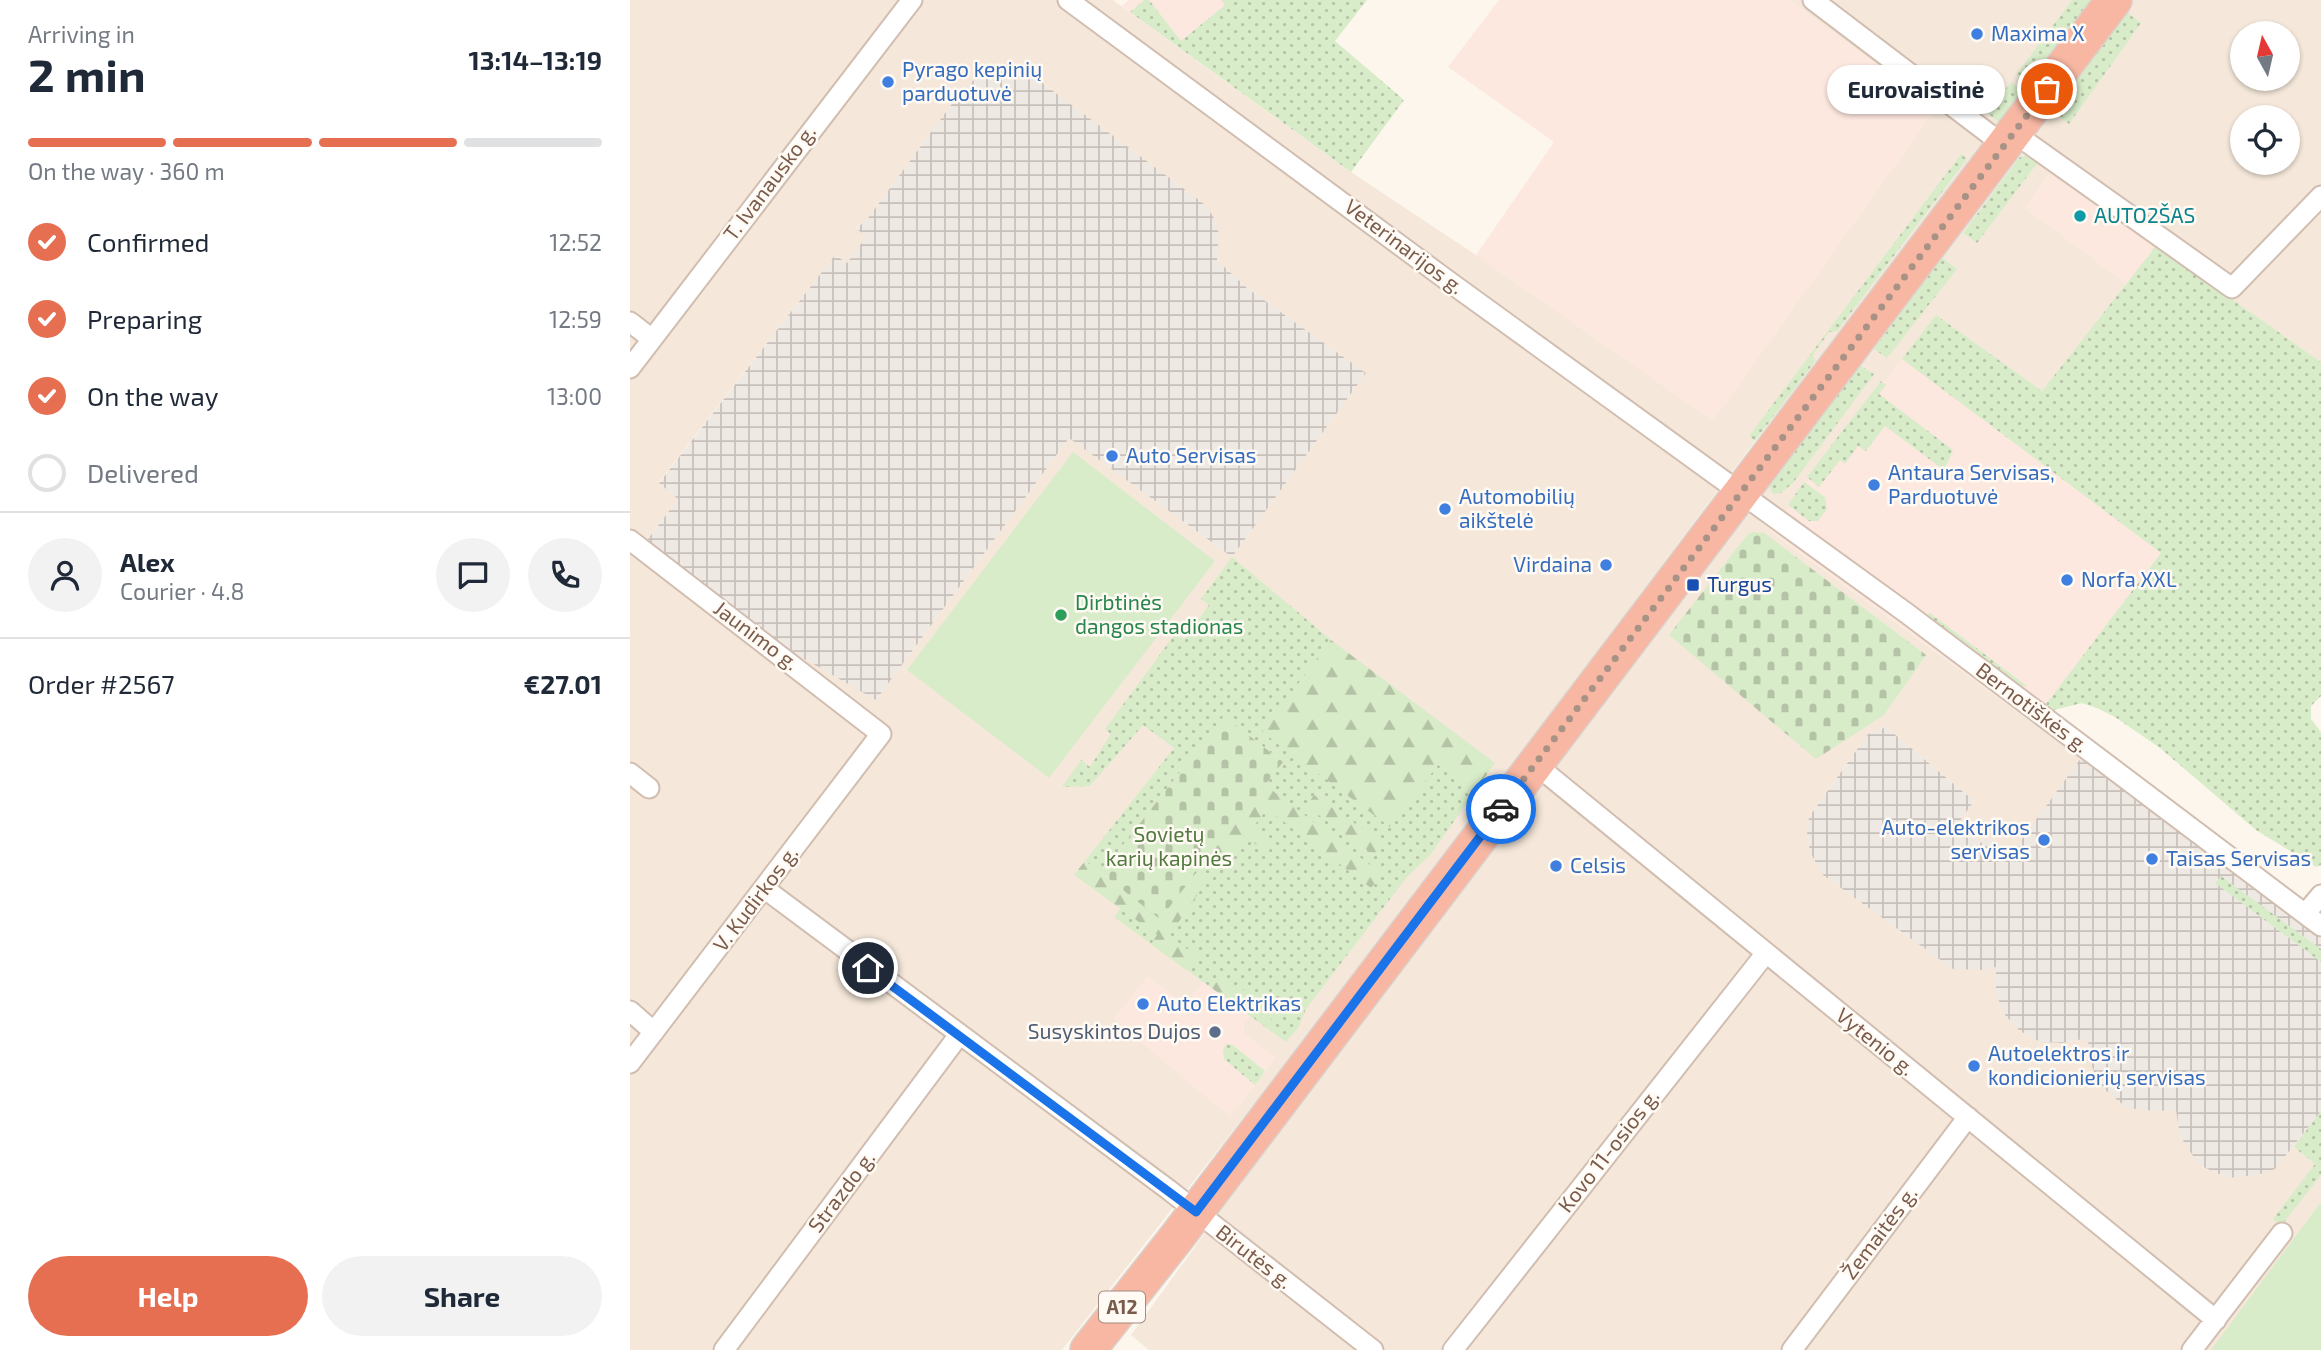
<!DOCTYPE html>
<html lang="en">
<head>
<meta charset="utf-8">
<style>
  body { margin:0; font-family:"Exo 2",sans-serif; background:#f2f2f3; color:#1f2937; height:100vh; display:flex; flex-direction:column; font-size:26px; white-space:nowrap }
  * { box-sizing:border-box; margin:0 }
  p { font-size:23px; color:#747a83 }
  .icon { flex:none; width:38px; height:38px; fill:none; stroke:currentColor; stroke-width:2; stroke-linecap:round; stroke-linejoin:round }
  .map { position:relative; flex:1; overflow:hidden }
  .side { display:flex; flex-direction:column; background:#fff; width:630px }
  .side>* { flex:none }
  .needle { width:46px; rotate:352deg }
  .buttons { position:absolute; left:1600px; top:21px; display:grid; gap:14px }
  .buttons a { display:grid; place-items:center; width:70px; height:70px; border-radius:50%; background:#fff; box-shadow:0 2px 5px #0004; font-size:35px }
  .pin { position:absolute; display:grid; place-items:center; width:60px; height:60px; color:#fff; margin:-30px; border:4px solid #fff; border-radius:50%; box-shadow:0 2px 7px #0007 }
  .courier { position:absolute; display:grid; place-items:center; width:70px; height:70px; margin:-35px; border:5px solid #1a73e8; border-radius:50%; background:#fff; color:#222; box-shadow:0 2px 9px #0007 }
  .bubble { position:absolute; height:49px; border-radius:24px; background:#fff; box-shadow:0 2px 5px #0004; font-size:23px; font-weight:700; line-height:49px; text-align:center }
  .summary em { font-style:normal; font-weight:700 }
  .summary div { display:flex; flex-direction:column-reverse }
  .summary { display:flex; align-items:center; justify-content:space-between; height:119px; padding:0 28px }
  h1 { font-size:46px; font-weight:700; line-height:52px }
  .bar { display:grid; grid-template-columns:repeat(4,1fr); gap:10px 7px; align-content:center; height:84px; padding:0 28px }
  .bar i { height:9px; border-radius:5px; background:#e0e1e3 }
  .bar .current { background:#e76f51 }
  .bar p { grid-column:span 4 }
  .line { display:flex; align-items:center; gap:18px; padding:0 28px; border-top:2px solid #e0e1e3 }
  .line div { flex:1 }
  .round { display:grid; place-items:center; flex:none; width:74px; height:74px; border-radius:37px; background:#f2f2f3 }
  ol { padding:0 28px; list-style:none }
  li { display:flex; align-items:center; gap:21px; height:77px }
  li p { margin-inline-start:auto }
  li .icon { padding:7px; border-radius:50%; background:#e76f51; color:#fff; stroke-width:4 }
  li:last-child { color:#747a83 }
  li i { width:38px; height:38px; border:4px solid #e0e1e3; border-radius:50% }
  .action { display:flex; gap:14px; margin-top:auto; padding:14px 28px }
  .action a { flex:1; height:80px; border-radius:42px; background:#e76f51; color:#fff; font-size:28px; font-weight:700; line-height:80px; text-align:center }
  .action a+a { background:#f2f2f3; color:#1f2937 }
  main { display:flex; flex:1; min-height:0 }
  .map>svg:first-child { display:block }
</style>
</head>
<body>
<main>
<section class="side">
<div class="summary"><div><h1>2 min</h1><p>Arriving in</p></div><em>13:14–13:19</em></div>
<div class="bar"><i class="current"></i><i class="current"></i><i class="current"></i><i></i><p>On the way · 360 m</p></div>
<ol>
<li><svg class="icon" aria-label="check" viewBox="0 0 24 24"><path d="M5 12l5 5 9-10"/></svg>Confirmed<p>12:52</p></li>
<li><svg class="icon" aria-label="check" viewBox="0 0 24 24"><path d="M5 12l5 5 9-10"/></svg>Preparing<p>12:59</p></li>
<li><svg class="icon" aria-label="check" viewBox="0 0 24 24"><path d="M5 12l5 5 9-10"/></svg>On the way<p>13:00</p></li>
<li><i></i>Delivered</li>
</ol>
<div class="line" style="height:126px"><a class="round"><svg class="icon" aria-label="person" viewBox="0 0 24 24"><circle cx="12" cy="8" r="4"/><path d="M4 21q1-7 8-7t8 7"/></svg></a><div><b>Alex</b><p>Courier · 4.8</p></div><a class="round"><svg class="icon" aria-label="chat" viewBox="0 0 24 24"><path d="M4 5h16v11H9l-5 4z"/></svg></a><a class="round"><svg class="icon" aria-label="phone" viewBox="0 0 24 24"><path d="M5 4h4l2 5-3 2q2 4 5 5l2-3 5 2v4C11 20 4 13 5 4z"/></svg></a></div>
<div class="line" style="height:91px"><div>Order #2567</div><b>€27.01</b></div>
<div class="action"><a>Help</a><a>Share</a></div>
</section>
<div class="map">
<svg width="1691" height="1350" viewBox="0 0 1691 1350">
  <defs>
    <pattern id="industrial-grid" width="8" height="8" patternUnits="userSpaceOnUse" patternTransform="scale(1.75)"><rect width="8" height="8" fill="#efe9e4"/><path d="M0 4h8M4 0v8" fill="none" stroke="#c7c0bb"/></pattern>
    <pattern id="grass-dots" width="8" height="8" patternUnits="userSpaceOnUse" patternTransform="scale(1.75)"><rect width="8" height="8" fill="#d8ecc9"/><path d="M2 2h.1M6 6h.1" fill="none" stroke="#b4c2a5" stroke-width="1.8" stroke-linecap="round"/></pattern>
    <pattern id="forest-firs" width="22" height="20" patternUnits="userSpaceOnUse" patternTransform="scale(1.75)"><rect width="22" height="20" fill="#d8ecc9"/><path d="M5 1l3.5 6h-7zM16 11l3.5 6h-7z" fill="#b4c2a5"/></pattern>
    <pattern id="cemetery-stones" width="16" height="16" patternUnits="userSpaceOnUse" patternTransform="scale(1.75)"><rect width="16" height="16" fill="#d8ecc9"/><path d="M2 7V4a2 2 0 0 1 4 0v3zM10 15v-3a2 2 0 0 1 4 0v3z" fill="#b4c2a5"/></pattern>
  </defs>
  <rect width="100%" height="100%" fill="#fdf6ec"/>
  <path fill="#f5e8da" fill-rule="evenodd" d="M0,0H483L721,172L846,255L1083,420L1305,109L1159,0H1464L1258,273L1125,441L714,988L432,1350H0ZM370,71L389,72L407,79L573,203L586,224L587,260L617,288L736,373L602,557L439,438L246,700L15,543L48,499L29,482L205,255L217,263L238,236L226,228L238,218L332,90L338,85ZM517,977L555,1005L619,1016L614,1023V1034L645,1058L616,1096Z
    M1502,0H1691V362L1596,296L1422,170L1395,208L1497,284L1412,391L1140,531L1451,758L1381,855L1356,838L1351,844L1326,825L1344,801L1256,727L1238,734L1179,817L1193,875L1323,969L1366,967L1390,1031L1410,1042L1433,1043L1458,1038L1459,1058L1526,1111L1546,1109L1550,1136L1570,1165L1598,1178L1645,1169L1691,1111V1350H519L501,1335L633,1153ZM1612,33H1657V79H1612ZM1612,117H1657V163H1612Z"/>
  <path fill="#fde8e0" d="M499,0H612L554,51L492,6Z
    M869,0H1159L1306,108L1083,421L846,255L924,142L818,67Z
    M1422,170L1526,246L1497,284L1395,208Z
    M1272,359L1532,553L1402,722L1140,531Z
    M517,977L555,1005L572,982L574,983L619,1015L614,1023V1034L646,1058L635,1071L603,1045L594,1059L625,1085L600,1117L484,1019Z"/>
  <path fill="url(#industrial-grid)" d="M370,71L389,72L407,79L573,203L583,216L589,233L587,260L617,288L736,373L602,557L439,438L246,700L122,629L15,543L48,499L29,483L205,255L217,263L237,236L226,229L238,218L332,90L344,80Z
    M1256,727L1344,801L1327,825L1351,843L1356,837L1381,854L1451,758L1691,939V1111L1645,1169L1627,1175L1598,1178L1569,1165L1550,1136L1546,1110L1526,1111L1497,1108L1469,1085L1459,1058L1458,1038L1433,1043L1410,1042L1390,1031L1375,1015L1366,994V967L1354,970L1323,969L1193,875L1180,852L1177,834L1179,817L1238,734Z"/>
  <path fill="url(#grass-dots)" d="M514,0H519L551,41L595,5L591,0H737L705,41L774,100L721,172L500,12Z
    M1442,0H1462L1398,85L1386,75Z
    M1495,11L1511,23L1439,124L1422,111Z
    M1381,82L1393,91L1369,122L1357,113Z
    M1331,154L1337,159L1207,331L1199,332L1183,355L1185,361L1125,441L1119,436Z
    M1400,155L1409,161L1347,243L1333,233L1390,157Z
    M1526,246L1691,362V696L1681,706V719L1691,732V865L1686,867L1626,830L1530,748L1485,717L1469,709L1452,703L1424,710L1416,704L1531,553L1272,359L1306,315L1412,391Z
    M1312,258L1327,269L1257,358L1244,349Z
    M1229,365L1244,374L1163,483L1151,493L1143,494L1139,485Z
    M1251,381L1256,385L1249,394L1323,450L1314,470L1255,426L1236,451L1228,446L1215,464L1210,460L1189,487L1177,477Z
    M1174,482L1195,497L1197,509L1188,521H1179L1158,505Z
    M602,557L701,640L633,732L808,764L845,791L801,854L776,878L676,1009L668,1028L656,1042L484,917L500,895L530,918L653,762L594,716L471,873L455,861L544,748L513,725L460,786L432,787L451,760L460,767L481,734L475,729L545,634L554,639L579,605L571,599Z
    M1300,613L1397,686L1384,687L1295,619Z
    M1591,876L1691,949V962L1585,883Z
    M596,1044L603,1045L635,1071L625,1085L594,1059L593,1050Z
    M1691,1111V1175L1651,1226L1643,1219L1685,1164L1664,1147Z"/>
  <path fill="url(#forest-firs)" d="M701,640L865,763L845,791L808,765L760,827L632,732Z
    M635,785L752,874L741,888L637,809L624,826L645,842L637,853L615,836L596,861L583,851Z
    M684,795L753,843L744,855L676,806Z
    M455,861L530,919L568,871L579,878L539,936L567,956L556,970L521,944L527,935L444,875Z
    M590,977L621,994L643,1017L636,1027L582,988Z"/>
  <path fill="url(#cemetery-stones)" d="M1124,532L1134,533L1296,655L1254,715L1186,759L1039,635L1118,534Z
    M594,716L653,762L530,919L471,873Z"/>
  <path fill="#d8ecc9" d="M443,452L585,561L419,778L277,670Z
    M1691,1202V1350H1581Z"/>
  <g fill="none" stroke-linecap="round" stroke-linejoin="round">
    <defs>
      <path id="street" d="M438,0L821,283L1275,612L1691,926
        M1183,0L1375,146
        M1384,133L1602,288L1691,196
        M0,322L22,339
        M0,368L282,0
        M0,540L251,734L0,1063
        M905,764L1586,1320
        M0,773L19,788
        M135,889L539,1190L743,1350
        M1675,914L1691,895
        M0,1011L24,1032
        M94,1350L329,1035
        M823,1350L1136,953
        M1162,1350L1338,1117
        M1562,1350L1652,1233"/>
      <path id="highway" d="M458,1350L547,1237L1484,0"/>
    </defs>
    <use href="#street" stroke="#d1beb0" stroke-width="23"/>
    <use href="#highway" stroke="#dad1cd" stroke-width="38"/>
    <use href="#street" stroke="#fff" stroke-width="19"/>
    <use href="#highway" stroke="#f7b7a3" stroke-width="35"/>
  </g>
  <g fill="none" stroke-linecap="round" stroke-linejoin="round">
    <path stroke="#a89285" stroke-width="7" stroke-dasharray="0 12.6" d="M871,809L1417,89"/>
    <path stroke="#1a73e8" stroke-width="9" d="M238,968L566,1212L871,809"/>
  </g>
  <g fill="#3f7fe0" stroke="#fffaf3" stroke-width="2.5">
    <circle cx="1347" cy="34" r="7"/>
    <circle cx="258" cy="82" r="7"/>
    <circle cx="482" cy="456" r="7"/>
    <circle cx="1244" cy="485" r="7"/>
    <circle cx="815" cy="509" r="7"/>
    <circle cx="976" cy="565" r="7"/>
    <circle cx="1437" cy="580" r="7"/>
    <circle cx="1414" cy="840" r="7"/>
    <circle cx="1522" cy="859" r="7"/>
    <circle cx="926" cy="866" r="7"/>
    <circle cx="513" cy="1004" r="7"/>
    <circle cx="1344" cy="1066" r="7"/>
  </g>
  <circle fill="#0f9aa8" stroke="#fffaf3" stroke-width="2.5" cx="1450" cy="216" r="7"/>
  <rect fill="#1a4fb4" stroke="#fffaf3" stroke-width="2.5" x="1056" y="578" width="14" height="14" rx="3.5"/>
  <circle fill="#2e9e5b" stroke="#fffaf3" stroke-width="2.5" cx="431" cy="615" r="7"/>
  <circle fill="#5c6f8a" stroke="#fffaf3" stroke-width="2.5" cx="585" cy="1032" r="7"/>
  <g text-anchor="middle" stroke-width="5" stroke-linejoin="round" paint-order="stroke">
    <rect fill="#fffaf3" stroke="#a28b7f" stroke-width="2" x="469" y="1291.5" width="46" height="31" rx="5"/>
    <g font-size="19" font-weight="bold" fill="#7a5c4d">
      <text x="492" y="1314">A12</text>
    </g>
    <g font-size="21" fill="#366cbe" stroke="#fffaf3" text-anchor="start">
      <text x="1361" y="41">Maxima X</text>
      <text x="272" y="77">Pyrago kepinių<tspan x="272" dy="24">parduotuvė</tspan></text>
      <text x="496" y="463">Auto Servisas</text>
      <text x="1258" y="480">Antaura Servisas,<tspan x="1258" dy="24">Parduotuvė</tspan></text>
      <text x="829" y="504">Automobilių<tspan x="829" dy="24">aikštelė</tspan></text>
      <text x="962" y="572" text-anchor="end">Virdaina</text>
      <text x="1451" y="587">Norfa XXL</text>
      <text x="1400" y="835" text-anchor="end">Auto-elektrikos<tspan x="1400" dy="24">servisas</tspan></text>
      <text x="1536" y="866">Taisas Servisas</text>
      <text x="940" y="873">Celsis</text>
      <text x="527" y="1011">Auto Elektrikas</text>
      <text x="1358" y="1061">Autoelektros ir<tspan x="1358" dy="24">kondicionierių servisas</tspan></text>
    </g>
    <g font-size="21" fill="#7a5c4d" stroke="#fffaf3">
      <text transform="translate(140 183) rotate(-53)" y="7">T. Ivanausko g.</text>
      <text transform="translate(774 247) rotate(37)" y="7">Veterinarijos g.</text>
      <text transform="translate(126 636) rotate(37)" y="7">Jaunimo g.</text>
      <text transform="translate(1402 708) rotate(37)" y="7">Bernotiškės g.</text>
      <text transform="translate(126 899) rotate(-53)" y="7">V. Kudirkos g.</text>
      <text transform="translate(1245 1042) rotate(39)" y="7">Vytenio g.</text>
      <text transform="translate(979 1151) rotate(-52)" y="7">Kovo 11-osios g.</text>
      <text transform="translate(212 1192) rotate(-53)" y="7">Strazdo g.</text>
      <text transform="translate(1250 1233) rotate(-53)" y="7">Žemaitės g.</text>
      <text transform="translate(624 1257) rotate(38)" y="7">Birutės g.</text>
    </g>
    <g font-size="21" fill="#0d838f" stroke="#fffaf3" text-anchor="start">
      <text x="1464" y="223">AUTO2ŠAS</text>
    </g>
    <g font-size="21" fill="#164399" stroke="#fffaf3" text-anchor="start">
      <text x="1077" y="592">Turgus</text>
    </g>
    <g font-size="21" fill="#27864d" stroke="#fffaf3" text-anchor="start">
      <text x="445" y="610">Dirbtinės<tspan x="445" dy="24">dangos stadionas</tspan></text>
    </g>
    <g font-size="21" fill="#537a41" stroke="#fffaf3">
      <text x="539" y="842">Sovietų<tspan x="539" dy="24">karių kapinės</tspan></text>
    </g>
    <g font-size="21" fill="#4e5e75" stroke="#fffaf3" text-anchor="end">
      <text x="571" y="1039">Susyskintos Dujos</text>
    </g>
  </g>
</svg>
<div class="buttons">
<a><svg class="needle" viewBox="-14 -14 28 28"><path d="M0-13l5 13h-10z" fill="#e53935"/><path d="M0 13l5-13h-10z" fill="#747a83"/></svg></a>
<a><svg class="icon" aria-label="locate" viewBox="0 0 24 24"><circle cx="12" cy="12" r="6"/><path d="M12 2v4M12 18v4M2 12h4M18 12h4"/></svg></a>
</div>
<div class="pin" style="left:1417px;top:89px;background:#ea580c"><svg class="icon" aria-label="bag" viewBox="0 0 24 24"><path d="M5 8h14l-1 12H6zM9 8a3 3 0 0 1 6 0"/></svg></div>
<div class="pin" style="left:238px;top:968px;background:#1f2937"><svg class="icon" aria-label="home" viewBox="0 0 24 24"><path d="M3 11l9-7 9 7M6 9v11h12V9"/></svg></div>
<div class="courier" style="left:871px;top:809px"><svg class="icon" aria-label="car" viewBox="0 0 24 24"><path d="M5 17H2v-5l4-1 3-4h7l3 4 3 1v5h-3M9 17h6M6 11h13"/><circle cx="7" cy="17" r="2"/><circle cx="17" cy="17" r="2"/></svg></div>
<div class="bubble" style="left:1197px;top:65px;width:178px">Eurovaistinė</div>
</div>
</main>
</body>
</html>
